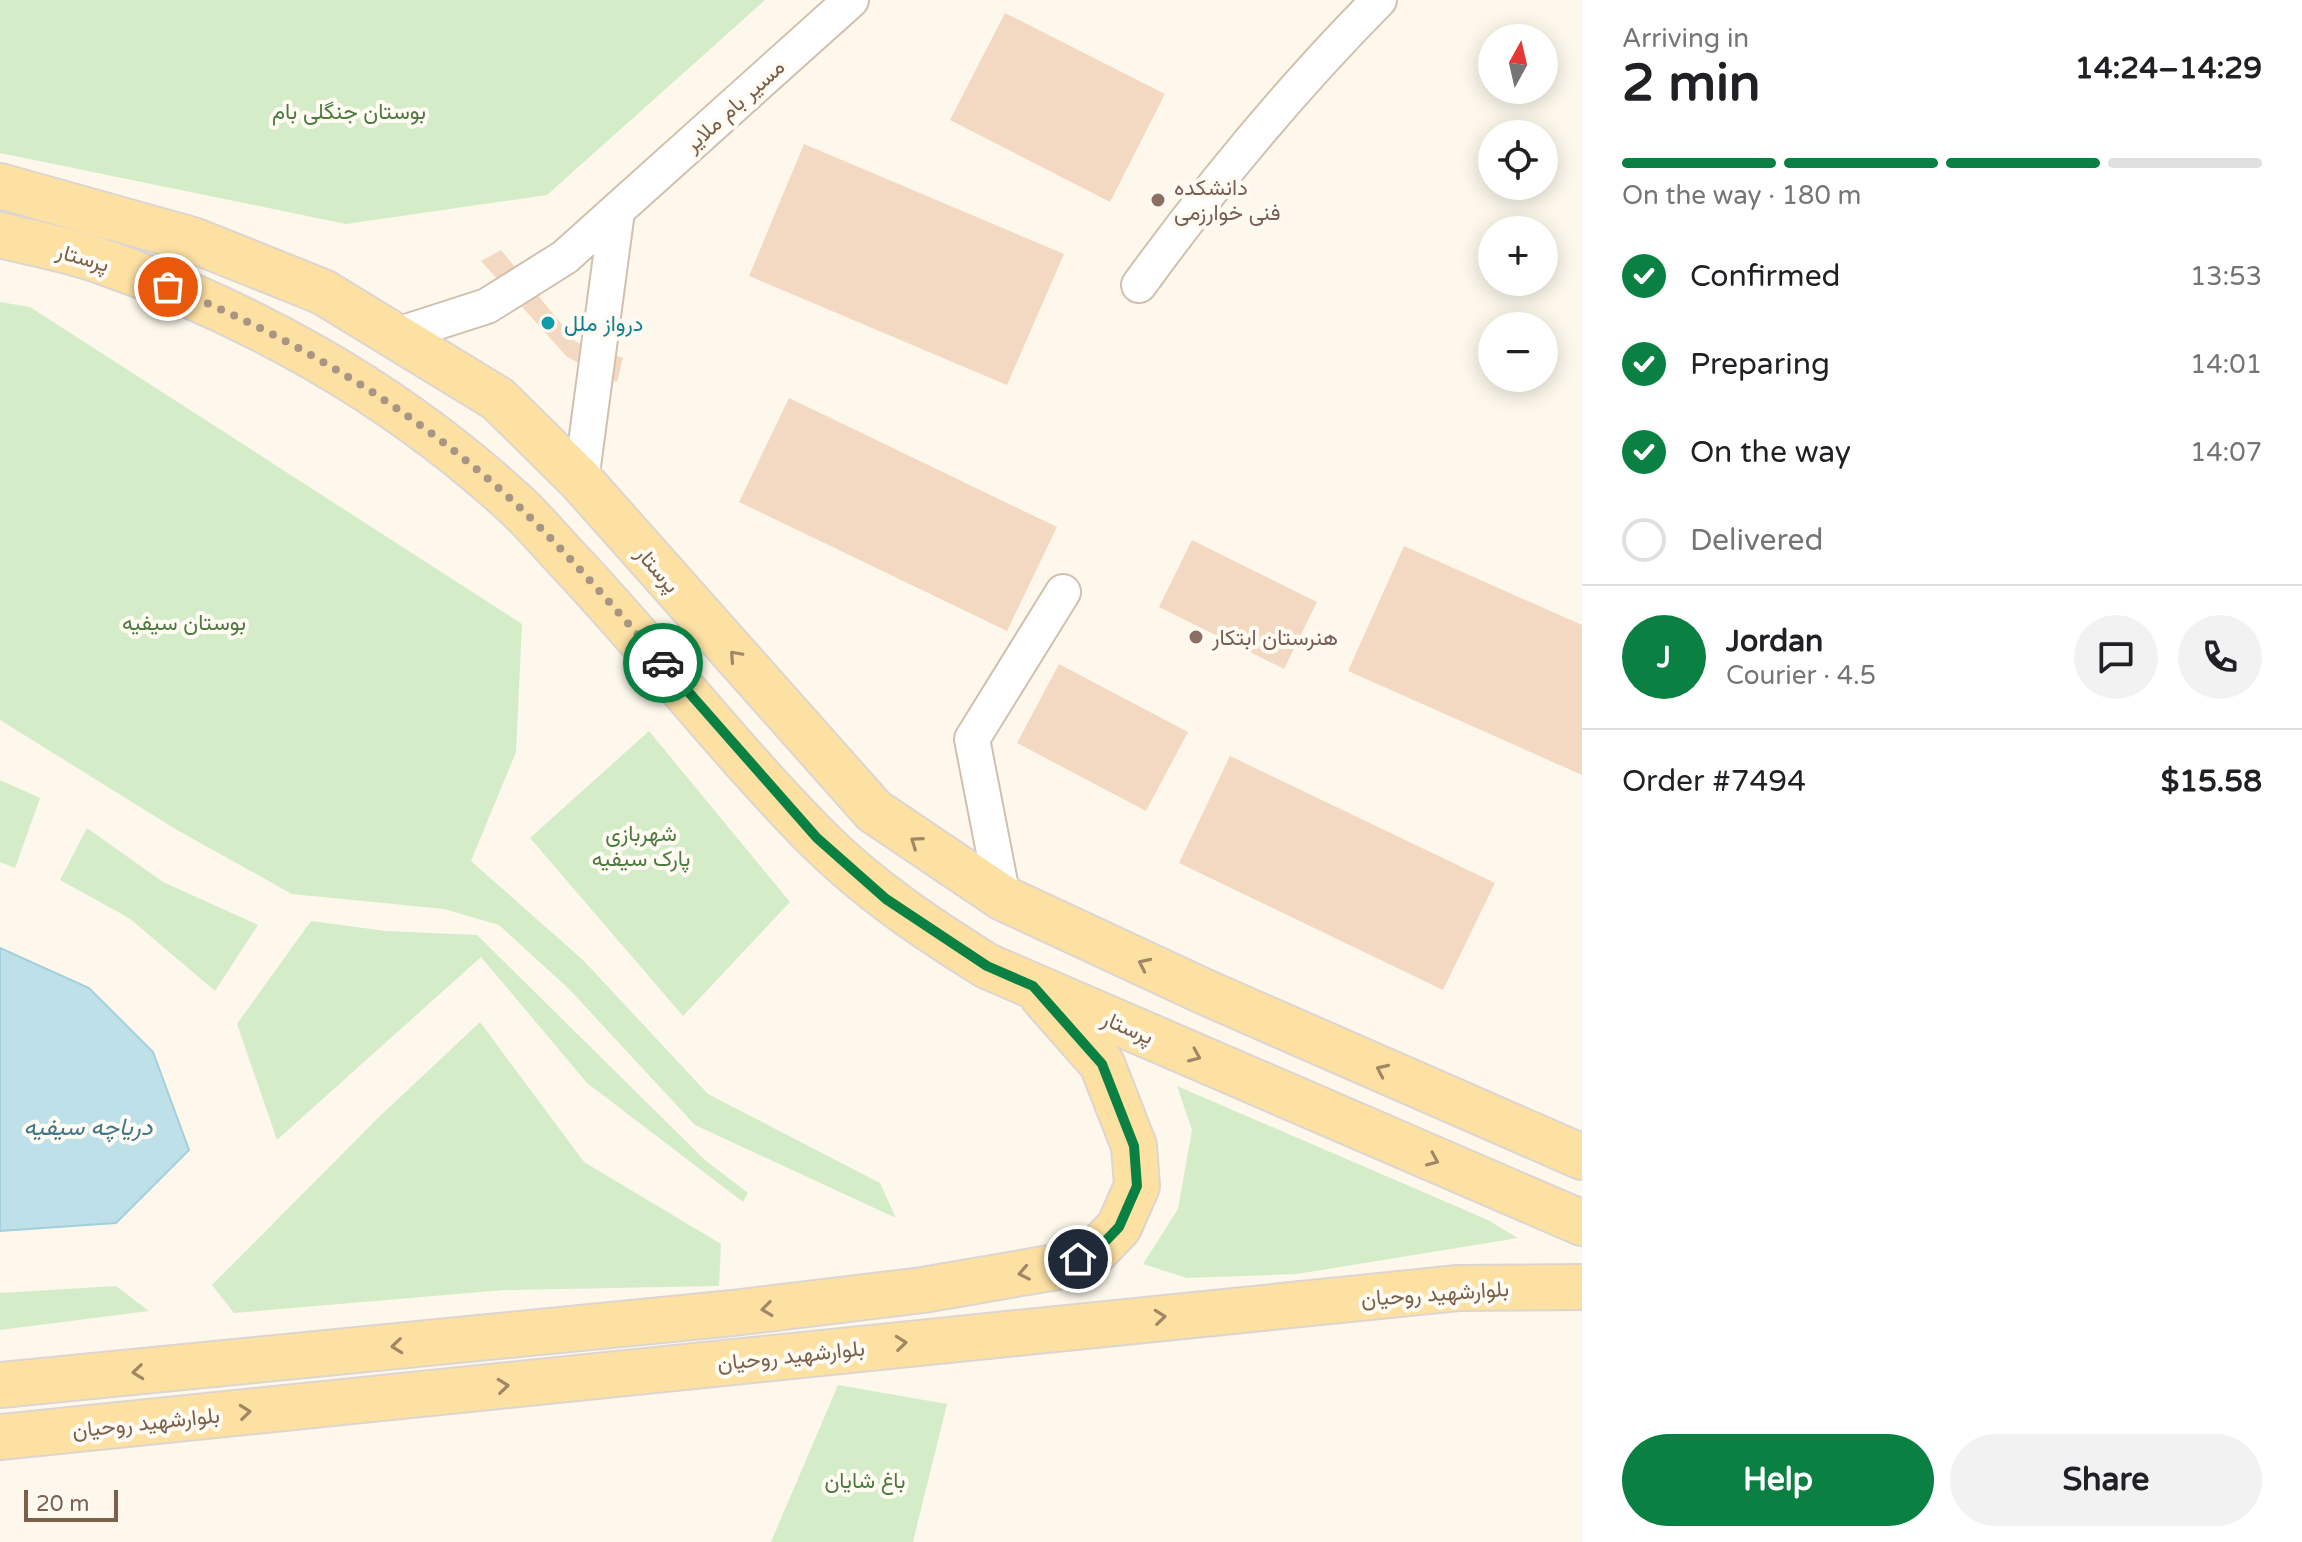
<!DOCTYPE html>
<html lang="en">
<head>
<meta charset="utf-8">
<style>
  body { margin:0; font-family:"Varela Round",Vazirmatn,sans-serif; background:#f2f2f2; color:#202124; height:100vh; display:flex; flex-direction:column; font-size:30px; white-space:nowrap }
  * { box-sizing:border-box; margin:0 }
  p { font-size:26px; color:#757577 }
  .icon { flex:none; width:44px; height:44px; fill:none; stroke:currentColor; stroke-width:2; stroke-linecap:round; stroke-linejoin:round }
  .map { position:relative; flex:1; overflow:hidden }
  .drawer { display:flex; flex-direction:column; background:#fff; width:720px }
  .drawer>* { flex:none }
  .needle { width:52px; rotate:8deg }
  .fabs { position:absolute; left:1478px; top:24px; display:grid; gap:16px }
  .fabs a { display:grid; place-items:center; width:80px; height:80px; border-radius:50%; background:#fff; box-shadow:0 4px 20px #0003; font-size:40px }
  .scale { position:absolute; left:24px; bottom:20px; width:94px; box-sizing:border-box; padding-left:8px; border:4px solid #7b604c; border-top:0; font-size:22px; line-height:28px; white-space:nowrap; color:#7b604c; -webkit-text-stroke:6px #fffbf3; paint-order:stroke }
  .pin { position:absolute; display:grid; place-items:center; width:68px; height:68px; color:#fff; margin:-34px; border:4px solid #fff; border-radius:50%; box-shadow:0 2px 8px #0007 }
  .courier { position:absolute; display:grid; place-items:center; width:80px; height:80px; margin:-40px; border:6px solid #0b8043; border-radius:50%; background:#fff; color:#222; box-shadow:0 2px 10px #0007 }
  .head em { font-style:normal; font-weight:700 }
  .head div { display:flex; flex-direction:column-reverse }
  .head { display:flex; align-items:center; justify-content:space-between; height:136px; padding:0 40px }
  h1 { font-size:52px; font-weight:700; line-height:60px }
  .bar { display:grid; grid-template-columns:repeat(4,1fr); gap:12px 8px; align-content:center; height:96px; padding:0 40px }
  .bar i { height:10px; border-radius:6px; background:#e0e0e0 }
  .bar .on { background:#0b8043 }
  .bar p { grid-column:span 4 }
  .line { display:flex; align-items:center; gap:20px; padding:0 40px; border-top:2px solid #e0e0e0 }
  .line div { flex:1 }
  .round { display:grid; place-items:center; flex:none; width:84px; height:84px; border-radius:42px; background:#f2f2f2 }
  ol { padding:0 40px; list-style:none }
  li { display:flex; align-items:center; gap:24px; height:88px }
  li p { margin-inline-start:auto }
  li .icon { padding:8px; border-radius:50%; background:#0b8043; color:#fff; stroke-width:4 }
  li:last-child { color:#757577 }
  li i { width:44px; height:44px; border:4px solid #e0e0e0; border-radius:50% }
  .button { display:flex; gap:16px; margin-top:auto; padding:16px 40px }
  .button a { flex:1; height:92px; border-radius:48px; background:#0b8043; color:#fff; font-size:32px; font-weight:700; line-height:92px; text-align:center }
  .button a+a { background:#f2f2f2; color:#202124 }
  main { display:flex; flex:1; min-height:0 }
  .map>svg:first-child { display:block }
</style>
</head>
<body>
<main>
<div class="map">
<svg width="1582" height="1542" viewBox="0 0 1582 1542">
  <rect width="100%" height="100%" fill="#fdf8eb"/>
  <path fill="#d4edc8" d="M0,0H765L547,195L346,224L0,153Z
    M0,302L30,307L522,624L516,752L471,861L583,960L708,1094L880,1183L896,1218L695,1125L569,989L499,925L444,909L292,894L177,830L0,720Z
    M649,731L790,902L683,1016L530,838Z
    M0,780L40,798L15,868L0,862Z
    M87,828L163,882L258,925L215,991L129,918L60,880Z
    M311,921L386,931L477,935L705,1160L748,1193L743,1202L587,1083L481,957L277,1140L237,1024Z
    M480,1022L584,1162L721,1244L719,1286L504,1290L234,1313L212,1285L379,1117Z
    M1177,1086L1488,1220L1518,1238L1297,1274L1187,1278L1143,1264L1178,1209L1192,1130Z
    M116,1286L149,1311L0,1330V1293Z
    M838,1385L947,1404L913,1542H771Z"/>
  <path fill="#bee0e9" stroke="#a3cfdb" stroke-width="2" d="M0,948L89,988L153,1052L189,1150L116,1223L0,1231Z"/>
  <path fill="#f4d9c2" d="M1005,13L1165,94L1110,202L950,120Z
    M804,144L1064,254L1007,385L749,276Z
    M501,250L576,342L623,358L617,382L567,357L481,261Z
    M789,398L1057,527L1007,631L739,502Z
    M1192,540L1317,602L1284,669L1159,607Z
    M1404,546L1582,625V775L1348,671Z
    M1059,664L1188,732L1146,811L1017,743Z
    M1230,756L1495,883L1443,990L1179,863Z"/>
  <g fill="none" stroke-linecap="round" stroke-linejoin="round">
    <defs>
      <path id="minor" d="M1139,285C1213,183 1291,89 1379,0
        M397,335L487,306L565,257L851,0
        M581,481L617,211
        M1003,898L972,739L1063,592"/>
      <path id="major" d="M0,186L193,240L323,292L498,399L581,481L874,811L1003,898L1205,992L1582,1157
        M0,235C32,243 66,249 98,260C250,312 394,393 513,502C533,520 551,542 569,561C654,651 730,750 817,838C868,889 926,928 987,966L1582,1223
        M0,1385L733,1313L923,1290L1062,1266L1094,1253L1119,1227L1137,1186L1134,1146L1102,1064L1043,997
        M0,1437L1458,1288L1582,1287"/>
    </defs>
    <use href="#minor" stroke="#d2c0af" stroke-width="38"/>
    <use href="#major" stroke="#ddd6d0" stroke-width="48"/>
    <use href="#minor" stroke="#fff" stroke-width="34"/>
    <use href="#major" stroke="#fde1a3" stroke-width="44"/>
  </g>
  <defs><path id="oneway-chevron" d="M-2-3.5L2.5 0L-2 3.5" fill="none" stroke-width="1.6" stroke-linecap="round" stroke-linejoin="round" transform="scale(2)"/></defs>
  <g stroke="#a28766">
    <use href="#oneway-chevron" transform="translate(735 656) rotate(-132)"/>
    <use href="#oneway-chevron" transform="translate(916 842) rotate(-145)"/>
    <use href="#oneway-chevron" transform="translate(1144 964) rotate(-155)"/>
    <use href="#oneway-chevron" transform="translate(1195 1056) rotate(23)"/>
    <use href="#oneway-chevron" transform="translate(1382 1070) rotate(-155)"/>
    <use href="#oneway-chevron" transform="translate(1433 1160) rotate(23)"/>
    <use href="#oneway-chevron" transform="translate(1024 1273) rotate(169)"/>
    <use href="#oneway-chevron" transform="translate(767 1309) rotate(173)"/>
    <use href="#oneway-chevron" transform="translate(1160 1317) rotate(-6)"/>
    <use href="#oneway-chevron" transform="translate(901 1343) rotate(-6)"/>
    <use href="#oneway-chevron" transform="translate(397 1346) rotate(174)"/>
    <use href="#oneway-chevron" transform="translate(138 1372) rotate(174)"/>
    <use href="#oneway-chevron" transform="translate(503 1386) rotate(-6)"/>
    <use href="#oneway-chevron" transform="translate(245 1412) rotate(-6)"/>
  </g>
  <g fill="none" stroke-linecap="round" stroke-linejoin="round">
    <path stroke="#a89584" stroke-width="8" stroke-dasharray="0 14.4" d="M168,287C295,337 414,410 514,502C567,552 615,609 663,663"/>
    <path stroke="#0b8043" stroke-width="10" d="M663,663L817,838L886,899L987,966L1033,986L1102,1064L1134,1146L1137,1186L1119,1227L1094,1253L1078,1259"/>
  </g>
  <g fill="#8d6e63" stroke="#fffbf3" stroke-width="3">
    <circle cx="1158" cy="200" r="8"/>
    <circle cx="1196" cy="637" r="8"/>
  </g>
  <circle fill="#0f9aa8" stroke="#fffbf3" stroke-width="3" cx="548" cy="323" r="8"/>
  <g text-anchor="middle" stroke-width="8" stroke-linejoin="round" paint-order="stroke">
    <g font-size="22" fill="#7b604c" stroke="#fffbf3">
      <text transform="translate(734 105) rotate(-42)" y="8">مسیر بام ملایر</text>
      <text transform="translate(83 257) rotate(16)" y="8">پرستار</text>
      <text transform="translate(658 569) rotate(49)" y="8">پرستار</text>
      <text transform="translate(1128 1027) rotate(23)" y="8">پرستار</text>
      <text transform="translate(1435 1293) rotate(-4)" y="8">بلوارشهید روحیان</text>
      <text transform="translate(791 1355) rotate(-6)" y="8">بلوارشهید روحیان</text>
      <text transform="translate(146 1422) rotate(-6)" y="8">بلوارشهید روحیان</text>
    </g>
    <g font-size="22" fill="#4d7a40" stroke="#fffbf3">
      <text x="349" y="119">بوستان جنگلی بام</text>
      <text x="184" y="630">بوستان سیفیه</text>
      <text x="641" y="841">شهربازی<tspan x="641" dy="25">پارک سیفیه</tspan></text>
      <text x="865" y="1488">باغ شایان</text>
    </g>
    <g font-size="22" fill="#785e54" stroke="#fffbf3" text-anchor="start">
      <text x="1174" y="195">دانشکده<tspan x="1174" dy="25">فنی خوارزمی</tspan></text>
      <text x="1212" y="645">هنرستان ابتکار</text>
    </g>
    <g font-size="22" fill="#0d838f" stroke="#fffbf3" text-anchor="start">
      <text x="564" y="331">درواز ملل</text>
    </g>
    <g font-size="24" font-style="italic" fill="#417787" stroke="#fffbf3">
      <text x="88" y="1135">دریاچه سیفیه</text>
    </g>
  </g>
</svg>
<div class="fabs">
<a><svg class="needle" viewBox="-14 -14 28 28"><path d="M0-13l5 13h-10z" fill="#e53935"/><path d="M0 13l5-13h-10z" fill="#757577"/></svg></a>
<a><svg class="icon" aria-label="locate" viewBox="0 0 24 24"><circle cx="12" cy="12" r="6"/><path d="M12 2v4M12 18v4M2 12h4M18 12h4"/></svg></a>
<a>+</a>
<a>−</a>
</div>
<div class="scale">20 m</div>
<div class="pin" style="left:168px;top:287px;background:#ea580c"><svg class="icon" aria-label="bag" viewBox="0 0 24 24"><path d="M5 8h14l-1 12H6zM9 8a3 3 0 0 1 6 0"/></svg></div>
<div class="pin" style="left:1078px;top:1259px;background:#1f2937"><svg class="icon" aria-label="home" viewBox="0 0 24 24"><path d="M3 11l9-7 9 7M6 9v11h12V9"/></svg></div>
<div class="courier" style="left:663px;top:663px"><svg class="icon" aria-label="car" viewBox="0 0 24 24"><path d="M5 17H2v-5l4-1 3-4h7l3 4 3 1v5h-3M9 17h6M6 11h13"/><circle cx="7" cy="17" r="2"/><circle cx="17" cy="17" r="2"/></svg></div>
</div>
<section class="drawer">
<div class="head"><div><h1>2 min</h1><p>Arriving in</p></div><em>14:24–14:29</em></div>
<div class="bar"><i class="on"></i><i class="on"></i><i class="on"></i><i></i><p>On the way · 180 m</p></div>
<ol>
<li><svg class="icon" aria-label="check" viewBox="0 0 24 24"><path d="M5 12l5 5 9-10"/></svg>Confirmed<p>13:53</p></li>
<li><svg class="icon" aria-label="check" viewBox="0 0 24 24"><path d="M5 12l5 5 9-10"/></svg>Preparing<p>14:01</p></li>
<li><svg class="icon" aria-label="check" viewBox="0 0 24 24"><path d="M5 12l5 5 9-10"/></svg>On the way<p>14:07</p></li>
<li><i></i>Delivered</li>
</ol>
<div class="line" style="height:144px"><b class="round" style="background:#0b8043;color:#fff">J</b><div><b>Jordan</b><p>Courier · 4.5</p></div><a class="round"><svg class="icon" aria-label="chat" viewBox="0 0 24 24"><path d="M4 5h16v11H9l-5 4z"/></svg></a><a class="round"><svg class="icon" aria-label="phone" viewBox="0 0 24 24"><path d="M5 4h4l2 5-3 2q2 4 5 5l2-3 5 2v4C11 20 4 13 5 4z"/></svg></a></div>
<div class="line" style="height:104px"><div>Order #7494</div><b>$15.58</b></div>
<div class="button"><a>Help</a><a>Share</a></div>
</section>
</main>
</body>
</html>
